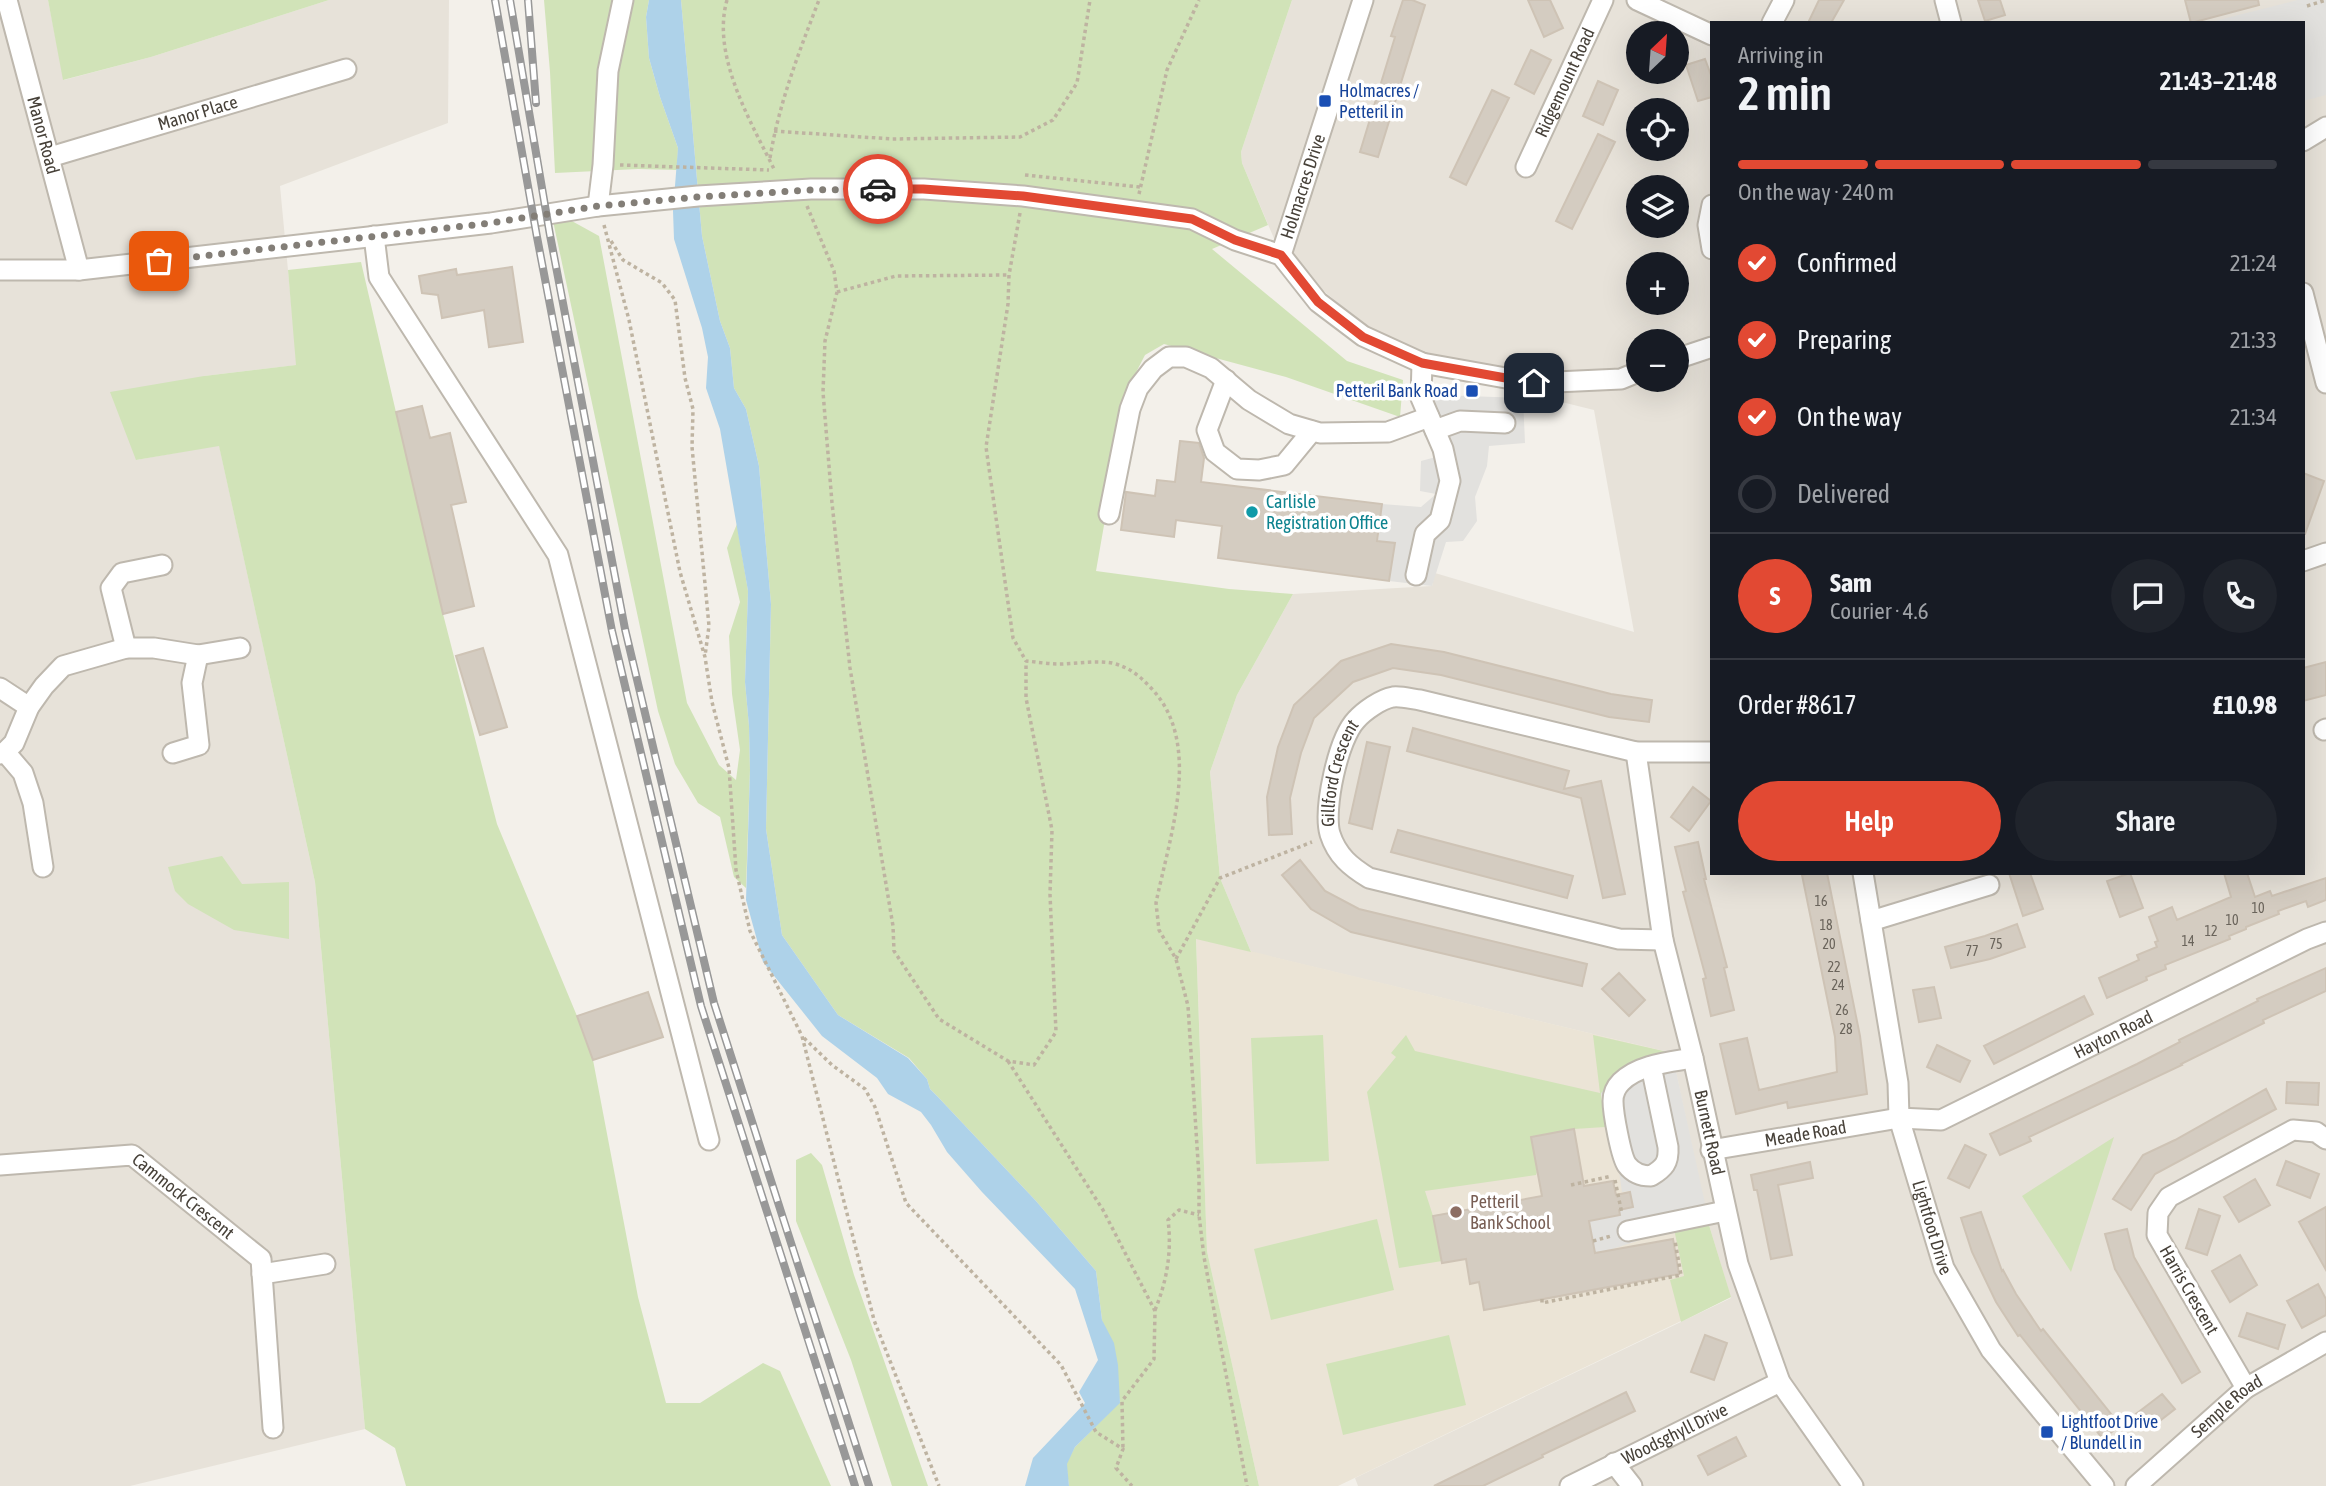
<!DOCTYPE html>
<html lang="en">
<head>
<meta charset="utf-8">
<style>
  body { margin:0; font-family:"Asap Condensed",sans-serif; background:#20242c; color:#f1f3f6; height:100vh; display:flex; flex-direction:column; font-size:26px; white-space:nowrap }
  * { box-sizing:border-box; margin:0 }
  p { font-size:23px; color:#9ea1a6 }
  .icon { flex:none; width:38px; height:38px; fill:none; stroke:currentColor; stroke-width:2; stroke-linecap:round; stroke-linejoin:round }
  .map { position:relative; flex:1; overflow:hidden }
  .side { position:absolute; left:1710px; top:21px; width:595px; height:854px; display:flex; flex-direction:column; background:#171b24; border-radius:0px; box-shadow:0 7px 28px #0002 }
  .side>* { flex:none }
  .needle { width:46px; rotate:25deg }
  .buttons { position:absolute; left:1626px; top:21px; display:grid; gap:14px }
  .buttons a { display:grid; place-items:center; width:63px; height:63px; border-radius:50%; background:#171b24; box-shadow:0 7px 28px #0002; font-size:35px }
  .pin { position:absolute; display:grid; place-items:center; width:60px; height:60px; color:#fff; margin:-30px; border-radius:14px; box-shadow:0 4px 10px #0006 }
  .courier { position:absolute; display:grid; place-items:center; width:70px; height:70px; margin:-35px; border:5px solid #e24933; border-radius:50%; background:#fff; color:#222; box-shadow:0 2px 9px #0007 }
  .head em { font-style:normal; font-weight:600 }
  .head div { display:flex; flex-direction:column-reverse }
  .head { display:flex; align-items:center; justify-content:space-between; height:119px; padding:0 28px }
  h1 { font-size:46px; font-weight:600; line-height:52px }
  .bar { display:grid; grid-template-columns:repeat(4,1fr); gap:10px 7px; align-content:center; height:84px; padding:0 28px }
  .bar i { height:9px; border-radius:5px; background:#363941 }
  .bar .current { background:#e24933 }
  .bar p { grid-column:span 4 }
  .line { display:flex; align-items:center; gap:18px; padding:0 28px; border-top:2px solid #363941 }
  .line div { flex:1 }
  .round { display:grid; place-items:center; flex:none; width:74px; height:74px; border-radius:37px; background:#20242c }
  ol { padding:0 28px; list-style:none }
  li { display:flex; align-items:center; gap:21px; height:77px }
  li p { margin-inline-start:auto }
  li .icon { padding:7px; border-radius:50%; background:#e24933; color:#fff; stroke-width:4 }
  li:last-child { color:#9ea1a6 }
  li i { width:38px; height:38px; border:4px solid #363941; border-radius:50% }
  .button { display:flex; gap:14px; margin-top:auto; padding:14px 28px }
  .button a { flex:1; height:80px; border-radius:42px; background:#e24933; color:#fff; font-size:28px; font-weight:600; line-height:80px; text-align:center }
  .button a+a { background:#20242c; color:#f1f3f6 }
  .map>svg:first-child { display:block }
</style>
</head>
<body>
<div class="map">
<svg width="2326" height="1486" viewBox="0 0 2326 1486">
  <rect width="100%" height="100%" fill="#f3f0ea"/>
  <path fill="#e7e2d9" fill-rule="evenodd" d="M0,0H48L64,80L151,57L329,0H449L448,123L280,186L297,365L204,376L136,460L219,445L315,882L365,1429L130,1486H0Z
    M1292,0H2326V1486H1358L1355,1478L1731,1298L1708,1222L1672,1053L1251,952L1220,878L1210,772L1237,695L1293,594L1432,586L1435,573L1634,632L1594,410L1412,365L1281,255L1242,163L1241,152ZM1712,23H2303V873H1712ZM1638,33H1676V72H1638ZM1638,110H1676V149H1638ZM1638,187H1676V226H1638ZM1638,264H1676V303H1638ZM1638,341H1676V380H1638Z"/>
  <path fill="#ebe4d6" d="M1196,938L1672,1053L1708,1222L1731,1297L1338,1486H1259L1207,1251Z"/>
  <path fill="#d1e3b8" d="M48,0H329L151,57L63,80Z
    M544,0H649L646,17L649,58L660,97L678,148L677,170L638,169L555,173L550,72Z
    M681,0H1292L1241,152L1242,163L1268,225L1212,249L1347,361L1403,380L1400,417L1286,377L1164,344L1145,355L1128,388L1096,571L1229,589L1293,594L1237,695L1210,772L1220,878L1251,952L1196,939L1207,1251L1259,1486H1069L1066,1464L1075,1447L1120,1402L1102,1320L1096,1271L1036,1201L938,1097L930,1089L927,1079L909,1058L838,1015L782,935L766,829L771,604L759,466L746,409L734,388L730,348L720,321L702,236Z
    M570,220L599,236L687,703L719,765L736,780L740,750L732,694L729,636L740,602L727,548L737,524L748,591L745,682L749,726L750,770L746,888L734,877L720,817L698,803L675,764L658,711L553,221Z
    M361,262L443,614L497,824L577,1016L593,1060L638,1297L666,1403H700L763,1363L780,1371L831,1486H406L395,1448L365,1429L315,882L219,446L136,460L110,392L204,376L296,365L288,270Z
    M222,856L242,884L289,882V939L234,930L188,904L175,891L168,867Z
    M1323,1035L1329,1161L1256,1164L1251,1038Z
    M1406,1035L1415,1051L1600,1093L1593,1035L1672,1053L1601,1094L1605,1127L1574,1129L1531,1137L1537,1172L1536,1175L1425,1191L1433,1216L1442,1261L1399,1268L1367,1092L1396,1057L1391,1053Z
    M2114,1137L2071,1272L2022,1196Z
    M811,1153L822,1165L854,1275L928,1486H892L851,1360L796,1221V1160Z
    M1377,1219L1394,1290L1271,1320L1254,1249Z
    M1708,1222L1731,1297L1681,1322L1670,1280L1684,1276L1674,1229Z
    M1449,1335L1466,1405L1343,1435L1326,1364Z"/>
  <path fill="#e2e1de" d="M2298,0H2326V95L2303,101V23H2207Z
    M1410,394L1523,398L1525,443L1489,446L1487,466L1475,497L1477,521L1463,541L1446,542L1432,586L1389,581L1394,544L1378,541L1382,504L1421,507L1436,494L1420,491L1421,461L1436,457L1424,435Z
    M1672,1053L1706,1208L1674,1229L1594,1255L1583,1221L1633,1206L1630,1191L1622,1192L1618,1164H1614L1601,1093L1633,1063L1647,1056Z"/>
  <path fill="#aed2e9" d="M649,0H681L702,236L720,321L730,348L734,388L746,409L759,466L771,604L766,829L782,935L838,1015L908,1058L927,1079L930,1089L938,1097L1036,1201L1096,1271L1102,1320L1114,1343L1118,1365L1120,1403L1075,1447L1067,1464L1069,1486H1025L1033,1458L1085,1403L1079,1392L1098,1360L1075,1289L982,1192L947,1152L931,1125L921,1112L888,1094L877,1078L822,1036L763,962L746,900L750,770L749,726L745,682L748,591L720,429L706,388L708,357L702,328L674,239L673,211L678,148L660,97L649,58L646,17Z"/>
  <path fill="#d4ccc1" stroke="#cec3b5" stroke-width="2" d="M1403,0H1412L1425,5L1378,157L1360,152L1395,37L1391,36Z
    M1528,0H1550L1563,28L1544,37Z
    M1819,0H1844L1831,23H1808Z
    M1978,0H2000L2005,15L1985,21Z
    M2185,0H2258L2259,5L2191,23Z
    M1531,50L1551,60L1534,94L1515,84Z
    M1705,59L1712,78V97L1698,101L1686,65Z
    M1598,81L1618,90L1603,125L1583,116Z
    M1492,90L1509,98L1466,185L1450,177Z
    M1598,134L1615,142L1572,229L1556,221Z
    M512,267L523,342L489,347L484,310L442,318L438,295L422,293L419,276L456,269L457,275Z
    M422,406L430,438L450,433L466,502L451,505L474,606L443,614L396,412Z
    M1180,441L1199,443L1204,458L1201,482L1382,504L1377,541L1395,543L1389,581L1218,558L1222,526L1176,520L1174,537L1121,530L1126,492L1155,496L1157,480L1175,482Z
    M2303,473L2324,481L2305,534H2303Z
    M1391,644L1444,652L1611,694L1652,700L1649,722L1609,717L1441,675L1393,668L1353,682L1314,718L1301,753L1290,798L1292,834L1269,835L1267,797L1278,747L1294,705L1341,661Z
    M483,648L507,727L480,735L456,656Z
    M2326,662V695L2303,701V668Z
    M1413,728L1569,771L1564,789L1601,781L1625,894L1603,898L1581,798L1407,751Z
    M1367,742L1390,747L1372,829L1349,823Z
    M1693,787L1711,801L1689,831L1671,817Z
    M1398,830L1573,876L1567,898L1391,852Z
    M1698,842L1706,879H1704L1727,967L1724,968L1734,1010L1711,1016L1703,979L1706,978L1683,892L1686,891L1675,847Z
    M1300,860L1325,891L1359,909L1587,964L1582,986L1351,932L1311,909L1282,875Z
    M1812,873H1827L1860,1036L1867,1094L1788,1108L1787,1102L1736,1114L1720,1044L1747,1038L1759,1090L1837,1072L1835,1037L1802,875Z
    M2009,873H2030L2043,909L2023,916Z
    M2130,873L2143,908L2120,917L2107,881Z
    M2224,873H2247L2255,897L2270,891L2272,896L2326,878V900L2308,907L2306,901L2278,911L2279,914L2246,927V929L2229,936L2230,939L2165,965L2166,969L2146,977L2147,980L2107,998L2099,978L2139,960L2137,955L2157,947L2155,942L2158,941L2149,917L2172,907L2177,920L2231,897Z
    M2017,924L2025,947L1990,959L1951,968L1945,947L1985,936Z
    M2326,968V991L2263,1020L2264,1023L2181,1064L2182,1065L2029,1137L2031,1141L2000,1155L1990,1134L2137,1064L2180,1042L2179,1040L2258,1001L2257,999Z
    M1619,973L1645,1000L1629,1016L1602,989Z
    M1934,987L1941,1018L1919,1022L1913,990Z
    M648,992L663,1037L593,1060L577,1016Z
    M2084,996L2093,1014L1994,1064L1984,1046Z
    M1937,1045L1970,1061L1960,1082L1927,1067Z
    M2287,1082L2319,1083L2318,1105L2286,1103Z
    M2266,1089L2276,1109L2155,1174L2131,1210L2113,1199L2143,1155L2175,1140Z
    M1574,1129L1584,1186L1613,1181L1616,1195L1630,1192L1633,1207L1619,1210L1620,1215L1589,1221L1595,1253L1673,1239L1679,1274L1484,1310L1479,1282L1470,1284L1466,1259L1442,1263L1433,1216L1542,1196L1531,1137Z
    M1965,1145L1986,1155L1969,1188L1948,1178Z
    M2286,1161L2319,1174L2310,1198L2277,1185Z
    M1810,1162L1813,1178L1778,1185L1792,1255L1771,1259L1757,1190H1754L1751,1175Z
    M2255,1179L2270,1205L2239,1222L2224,1197Z
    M2326,1207V1270L2299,1222Z
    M2199,1209L2220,1216L2207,1255L2186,1248Z
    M1981,1212L2002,1271L2003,1270L2016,1294L2041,1331L2043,1329L2120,1425L2103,1439L2020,1335L2018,1336L1996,1302L1972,1252L1961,1218Z
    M2127,1229L2134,1257L2200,1372L2182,1383L2115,1269L2105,1234Z
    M2240,1255L2257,1285L2230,1302L2212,1271Z
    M2318,1284L2326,1299V1315L2302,1328L2287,1301Z
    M2247,1313L2285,1325L2278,1349L2239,1336Z
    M1705,1335L1727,1343L1714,1380L1691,1372Z
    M1626,1392L1635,1411L1542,1455L1543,1457L1483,1486H1434Z
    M2162,1394L2175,1409L2148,1430L2136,1414Z
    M1736,1437L1746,1456L1708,1475L1698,1456Z"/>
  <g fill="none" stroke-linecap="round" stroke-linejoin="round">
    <defs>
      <g id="minor">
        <path id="s1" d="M7,0L79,270"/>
        <path d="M1637,0L1712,35"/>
        <path d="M1945,0L1951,23"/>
        <path d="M1772,23L1784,0"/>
        <path d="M2303,141L2326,127"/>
        <path id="s2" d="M50,157L346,69"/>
        <path id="s3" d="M1526,167L1603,0"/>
        <path d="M1712,205L1708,225L1712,249"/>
        <path d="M598,206L603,165L608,71L623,0"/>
        <path d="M374,236L379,277L558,555L709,1140"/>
        <path id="s4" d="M1281,255L1363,0"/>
        <path d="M0,270H79L491,223L598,206L698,196L811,189H924L1023,196L1192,219L1235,240L1281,255L1318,302L1363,336L1422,363L1534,383L1621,379L1638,372"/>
        <path d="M2303,293L2326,383"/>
        <path d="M1676,359L1712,347"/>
        <path d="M1226,380L1207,430L1215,452L1237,469L1259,470L1284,465L1312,431"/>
        <path d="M1435,430L1460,421L1505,423"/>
        <path d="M1109,514L1130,409L1138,388L1153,369L1169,357H1186L1211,368L1249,400L1289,424L1320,433L1388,432L1429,417"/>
        <path d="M2303,561L2326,553"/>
        <path d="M1416,575L1425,534L1440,520L1450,481L1443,449L1421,398L1422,363"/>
        <path d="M126,648L111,588L122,573L162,565"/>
        <path d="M0,688L29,707"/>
        <path d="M2324,730L2326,729"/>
        <path d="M5,752L23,773L33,803L43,867"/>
        <path id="s5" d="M1636,752L1663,940L1693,1058L1738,1264L1780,1382L1853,1486"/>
        <path d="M173,753L199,745L192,683L198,655"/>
        <path d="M0,754L5,752L14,743L29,707L44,686L63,666L126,648H154L198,655L240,648"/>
        <path id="s6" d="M1863,873L1898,1083L1899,1118L1944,1268L1991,1350L2104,1486"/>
        <path d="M1871,921L1989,885"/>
        <path id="s7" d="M1663,940L1619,939L1369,878C1351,867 1337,856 1330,834C1323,809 1338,739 1356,720C1364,711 1381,699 1393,697C1401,696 1412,699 1420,700L1636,752H1712"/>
        <path d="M1651,1066L1668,1147C1669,1163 1664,1168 1651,1176C1641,1176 1633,1173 1627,1165C1621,1157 1613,1113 1613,1101C1613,1094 1616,1087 1621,1082C1639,1064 1671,1062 1693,1058"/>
        <path id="s8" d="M1711,1150L1899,1118L1941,1120L2307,939L2326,932"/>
        <path id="s9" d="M0,1165L132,1155L261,1259L273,1428"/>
        <path d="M1628,1231L1725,1211"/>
        <path d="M262,1274L325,1264"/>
        <path d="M2246,1388L2157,1235L2158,1213L2169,1197L2293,1130L2316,1132L2326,1139"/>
        <path d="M1614,1463L1632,1486"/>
        <path id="s10" d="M1570,1486L1780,1382"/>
        <path id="s11" d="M2136,1486L2246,1388L2326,1342"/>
      </g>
    </defs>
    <use href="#minor" stroke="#beb8ae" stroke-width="23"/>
    <path stroke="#beb3a1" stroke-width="3.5" stroke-dasharray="3.5 3.5" stroke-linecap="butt" d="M727,0C711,56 751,122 775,171
      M2307,6L2326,0
      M774,131L892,139L1020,137L1053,120L1077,83L1090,0
      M770,158C779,103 799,52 819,0
      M620,165L769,170
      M1025,175L1140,187
      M1139,194L1167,70L1199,0
      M807,206L834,271L837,292L825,341L823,392L832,503L850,668L893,926L894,951L939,1019L1008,1061L1034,1065L1056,1032L1050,894L1052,830L1026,698V661
      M1020,213L1009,275L1008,304L986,447L1013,638L1026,661C1037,662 1048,664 1058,664C1076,664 1094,660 1112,663C1129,667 1140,676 1151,688C1204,743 1169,838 1156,903L1159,930L1176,959L1188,1006L1199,1177V1215L1204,1257L1247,1486
      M604,225L629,320L680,572L705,657L712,702L729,768L736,870L750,931L802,1036L874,1320L939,1486
      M611,241L623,260L662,283L675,300L685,378L693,409L692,447L709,626L705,656
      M837,292L896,276L1008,275
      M1176,959L1220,878L1312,842
      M804,1038L832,1065L865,1089L875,1107L906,1203L1061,1365L1096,1432L1123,1449L1116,1468L1132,1486
      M1008,1061L1103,1210L1155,1311L1154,1359L1122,1401L1123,1449
      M1615,1180L1622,1214
      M1571,1185L1612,1176
      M1593,1241L1611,1236
      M1542,1299V1303L1681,1275L1675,1241
      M1155,1310C1167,1281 1172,1251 1168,1220L1179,1210L1199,1215"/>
    <use href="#minor" stroke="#fff" stroke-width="19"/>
    <defs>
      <path id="rail" d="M495,0L537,237L612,631L701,1006L855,1486
        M510,0L550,235L625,629L714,1003L869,1486
        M528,0L536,103"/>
    </defs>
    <use href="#rail" stroke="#989898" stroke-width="8"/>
    <use href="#rail" stroke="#fff" stroke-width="5" stroke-dasharray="16" stroke-linecap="butt"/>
  </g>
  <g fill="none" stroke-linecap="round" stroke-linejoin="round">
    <path stroke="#837e77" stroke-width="7" stroke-dasharray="0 12.6" d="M159,261L491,223L598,206L698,197L811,190L878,189"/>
    <path stroke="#e24933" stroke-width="9" d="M878,189H923L1023,196L1192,219L1235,240L1281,255L1318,302L1363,337L1422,363L1534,383"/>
  </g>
  <g fill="#1a4fb4" stroke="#fff" stroke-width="2.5">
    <rect x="1318" y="94" width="14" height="14" rx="3.5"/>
    <rect x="1465" y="384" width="14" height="14" rx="3.5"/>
    <rect x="2040" y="1425" width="14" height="14" rx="3.5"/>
  </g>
  <circle fill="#0f9aa8" stroke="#fff" stroke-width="2.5" cx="1252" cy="512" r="7"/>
  <circle fill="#8d6e63" stroke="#fff" stroke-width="2.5" cx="1456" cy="1212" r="7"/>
  <g text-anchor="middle" stroke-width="7" stroke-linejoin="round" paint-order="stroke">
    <g font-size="14" fill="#6a645b">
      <text x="1821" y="906">16</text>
      <text x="2258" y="913">10</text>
      <text x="2232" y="925">10</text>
      <text x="1826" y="930">18</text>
      <text x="2211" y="936">12</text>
      <text x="2188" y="946">14</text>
      <text x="1829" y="949">20</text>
      <text x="1996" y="949">75</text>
      <text x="1972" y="956">77</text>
      <text x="1834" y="972">22</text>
      <text x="1838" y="990">24</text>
      <text x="1842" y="1015">26</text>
      <text x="1846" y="1034">28</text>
    </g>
    <g font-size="18" fill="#474139" stroke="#fff">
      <text dy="6" stroke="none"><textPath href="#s3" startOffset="93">Ridgemount Road</textPath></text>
      <text dy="6" stroke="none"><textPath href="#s2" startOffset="154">Manor Place</textPath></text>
      <text dy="6" stroke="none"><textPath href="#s1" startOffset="140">Manor Road</textPath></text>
      <text dy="6" stroke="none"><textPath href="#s4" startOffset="72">Holmacres Drive</textPath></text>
      <text dy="6" stroke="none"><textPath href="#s7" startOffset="424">Gillford Crescent</textPath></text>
      <text dy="6" stroke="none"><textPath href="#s8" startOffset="425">Hayton Road</textPath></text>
      <text dy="6" stroke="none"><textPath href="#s5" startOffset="388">Burnett Road</textPath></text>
      <text dy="6" stroke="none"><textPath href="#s8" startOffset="96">Meade Road</textPath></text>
      <text dy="6" stroke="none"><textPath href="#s9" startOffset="198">Cammock Crescent</textPath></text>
      <text dy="6" stroke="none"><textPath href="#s6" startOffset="362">Lightfoot Drive</textPath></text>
      <text transform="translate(2189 1290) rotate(60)" y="6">Harris Crescent</text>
      <text dy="6" stroke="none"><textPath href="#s11" startOffset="121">Semple Road</textPath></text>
      <text dy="6" stroke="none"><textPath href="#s10" startOffset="117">Woodsghyll Drive</textPath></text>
    </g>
    <g font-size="18" fill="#164399" stroke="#fff" text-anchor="start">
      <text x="1339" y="97">Holmacres /<tspan x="1339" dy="21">Petteril in</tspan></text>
      <text x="1458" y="397" text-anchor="end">Petteril Bank Road</text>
      <text x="2061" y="1428">Lightfoot Drive<tspan x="2061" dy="21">/ Blundell in</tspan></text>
    </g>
    <g font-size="18" fill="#0d838f" stroke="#fff" text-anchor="start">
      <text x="1266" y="508">Carlisle<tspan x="1266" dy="21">Registration Office</tspan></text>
    </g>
    <g font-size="18" fill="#785e54" stroke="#fff" text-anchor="start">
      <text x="1470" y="1208">Petteril<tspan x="1470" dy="21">Bank School</tspan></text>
    </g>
  </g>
</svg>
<div class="buttons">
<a><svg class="needle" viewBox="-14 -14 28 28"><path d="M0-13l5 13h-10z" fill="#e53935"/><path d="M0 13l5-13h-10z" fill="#9ea1a6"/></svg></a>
<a><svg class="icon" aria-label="locate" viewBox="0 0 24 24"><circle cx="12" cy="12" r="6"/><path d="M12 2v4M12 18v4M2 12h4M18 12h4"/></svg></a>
<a><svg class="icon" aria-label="layers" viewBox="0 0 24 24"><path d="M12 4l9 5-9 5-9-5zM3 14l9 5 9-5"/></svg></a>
<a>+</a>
<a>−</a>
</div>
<div class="pin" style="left:159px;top:261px;background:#ea580c"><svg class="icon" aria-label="bag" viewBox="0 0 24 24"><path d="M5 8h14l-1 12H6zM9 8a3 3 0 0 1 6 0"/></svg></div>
<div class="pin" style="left:1534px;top:383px;background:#1f2937"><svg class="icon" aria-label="home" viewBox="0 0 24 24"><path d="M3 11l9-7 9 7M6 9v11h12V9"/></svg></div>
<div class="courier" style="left:878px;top:189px"><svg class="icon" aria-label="car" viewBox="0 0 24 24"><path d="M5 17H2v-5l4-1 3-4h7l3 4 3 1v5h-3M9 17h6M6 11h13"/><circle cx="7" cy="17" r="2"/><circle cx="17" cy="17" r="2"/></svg></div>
<section class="side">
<div class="head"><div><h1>2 min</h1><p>Arriving in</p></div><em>21:43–21:48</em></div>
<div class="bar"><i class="current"></i><i class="current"></i><i class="current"></i><i></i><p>On the way · 240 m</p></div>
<ol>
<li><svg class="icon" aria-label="check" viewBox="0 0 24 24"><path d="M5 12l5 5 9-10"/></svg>Confirmed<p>21:24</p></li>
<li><svg class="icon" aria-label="check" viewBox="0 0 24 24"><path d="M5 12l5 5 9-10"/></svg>Preparing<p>21:33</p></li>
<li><svg class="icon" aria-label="check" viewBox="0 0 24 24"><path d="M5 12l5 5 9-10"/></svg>On the way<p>21:34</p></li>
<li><i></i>Delivered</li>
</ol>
<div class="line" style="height:126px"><b class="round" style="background:#e24933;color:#fff">S</b><div><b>Sam</b><p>Courier · 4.6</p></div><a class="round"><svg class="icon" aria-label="chat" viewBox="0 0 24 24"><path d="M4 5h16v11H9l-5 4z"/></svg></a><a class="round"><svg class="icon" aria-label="phone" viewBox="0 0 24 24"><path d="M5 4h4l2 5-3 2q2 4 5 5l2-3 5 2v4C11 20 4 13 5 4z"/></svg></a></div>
<div class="line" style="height:91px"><div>Order #8617</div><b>£10.98</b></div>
<div class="button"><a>Help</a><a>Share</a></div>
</section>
</div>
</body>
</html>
